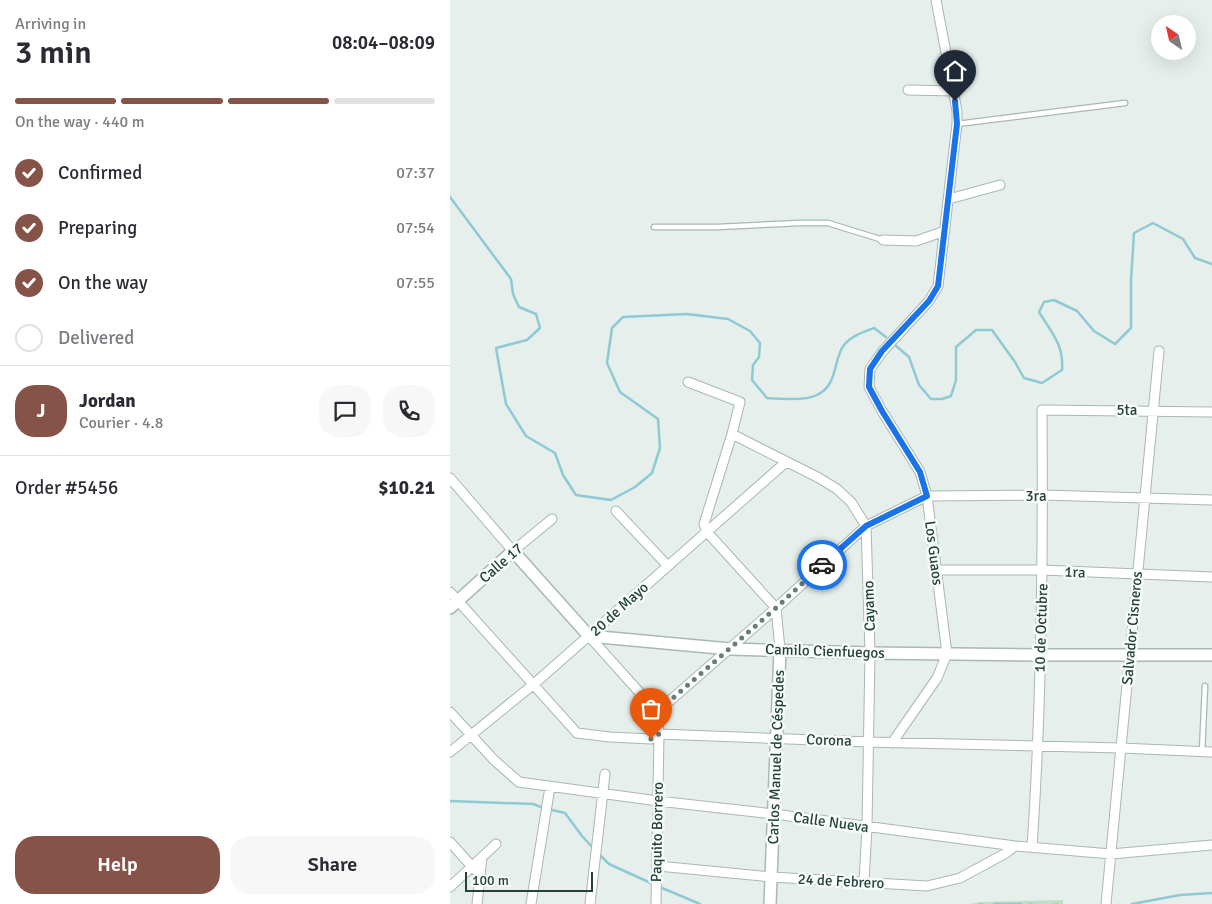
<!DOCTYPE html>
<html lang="en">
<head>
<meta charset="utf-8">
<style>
  body { margin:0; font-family:Signika,sans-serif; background:#f7f7f7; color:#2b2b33; height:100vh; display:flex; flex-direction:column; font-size:19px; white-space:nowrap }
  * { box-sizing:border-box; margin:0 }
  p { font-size:16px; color:#7c7c81 }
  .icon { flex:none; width:28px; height:28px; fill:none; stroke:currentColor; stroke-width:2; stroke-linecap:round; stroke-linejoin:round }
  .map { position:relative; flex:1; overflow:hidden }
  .details { display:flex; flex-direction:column; background:#fff; width:450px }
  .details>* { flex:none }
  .needle { width:32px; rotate:326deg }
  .buttons { position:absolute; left:701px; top:15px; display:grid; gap:10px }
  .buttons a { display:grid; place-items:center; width:45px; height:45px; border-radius:50%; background:#fff; box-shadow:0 5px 20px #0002; font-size:25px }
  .scale { position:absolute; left:15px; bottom:12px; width:128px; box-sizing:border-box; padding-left:5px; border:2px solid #24423a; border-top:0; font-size:14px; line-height:18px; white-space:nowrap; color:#24423a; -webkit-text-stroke:4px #f7fbf9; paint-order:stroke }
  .pin { position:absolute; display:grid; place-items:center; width:42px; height:42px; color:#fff; margin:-51px -21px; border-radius:50% 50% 50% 0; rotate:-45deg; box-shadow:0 0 5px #0007 }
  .pin .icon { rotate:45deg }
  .courier { position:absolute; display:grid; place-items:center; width:50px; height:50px; margin:-25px; border:4px solid #1a73e8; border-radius:50%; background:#fff; color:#222; box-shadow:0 1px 6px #0007 }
  .summary em { font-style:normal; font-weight:600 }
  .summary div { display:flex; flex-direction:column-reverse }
  .summary { display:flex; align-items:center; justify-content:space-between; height:85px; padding:0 15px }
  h1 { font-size:32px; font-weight:600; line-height:38px }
  .bar { display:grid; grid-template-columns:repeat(4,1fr); gap:8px 5px; align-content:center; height:60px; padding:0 15px }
  .bar i { height:6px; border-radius:4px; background:#e1e1e2 }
  .bar .current { background:#855347 }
  .bar p { grid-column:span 4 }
  .line { display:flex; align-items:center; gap:12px; padding:0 15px; border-top:1px solid #e1e1e2 }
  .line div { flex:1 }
  .round { display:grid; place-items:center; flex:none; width:52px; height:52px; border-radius:20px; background:#f7f7f7 }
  ol { padding:0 15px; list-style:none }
  li { display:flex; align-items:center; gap:15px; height:55px }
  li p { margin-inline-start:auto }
  li .icon { padding:5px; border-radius:50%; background:#855347; color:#fff; stroke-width:4 }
  li:last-child { color:#7c7c81 }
  li i { width:28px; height:28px; border:2px solid #e1e1e2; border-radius:50% }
  .primary-button { display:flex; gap:10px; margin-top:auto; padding:10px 15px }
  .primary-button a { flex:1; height:58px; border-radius:20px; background:#855347; color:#fff; font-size:20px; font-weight:600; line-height:58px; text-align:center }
  .primary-button a+a { background:#f7f7f7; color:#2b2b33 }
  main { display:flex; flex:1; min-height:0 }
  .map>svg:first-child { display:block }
</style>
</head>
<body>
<main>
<section class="details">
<div class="summary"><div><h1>3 min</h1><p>Arriving in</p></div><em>08:04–08:09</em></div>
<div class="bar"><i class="current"></i><i class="current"></i><i class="current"></i><i></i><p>On the way · 440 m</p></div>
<ol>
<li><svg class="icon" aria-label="check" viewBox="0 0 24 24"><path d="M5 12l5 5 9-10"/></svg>Confirmed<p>07:37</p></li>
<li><svg class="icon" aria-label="check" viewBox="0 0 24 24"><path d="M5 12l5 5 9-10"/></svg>Preparing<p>07:54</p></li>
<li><svg class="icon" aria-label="check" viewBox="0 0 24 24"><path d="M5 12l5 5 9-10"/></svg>On the way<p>07:55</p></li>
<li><i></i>Delivered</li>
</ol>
<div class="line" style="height:90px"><b class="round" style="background:#855347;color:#fff">J</b><div><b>Jordan</b><p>Courier · 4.8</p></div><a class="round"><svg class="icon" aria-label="chat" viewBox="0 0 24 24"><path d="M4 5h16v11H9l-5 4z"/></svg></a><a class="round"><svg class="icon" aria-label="phone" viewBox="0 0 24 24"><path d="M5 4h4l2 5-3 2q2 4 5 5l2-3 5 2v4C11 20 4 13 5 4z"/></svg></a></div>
<div class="line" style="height:65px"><div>Order #5456</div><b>$10.21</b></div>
<div class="primary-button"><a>Help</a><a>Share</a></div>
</section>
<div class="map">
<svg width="762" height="904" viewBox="0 0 762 904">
  <defs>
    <pattern id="forest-crowns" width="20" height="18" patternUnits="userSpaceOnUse" patternTransform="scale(1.25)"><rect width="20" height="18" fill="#bfe0c8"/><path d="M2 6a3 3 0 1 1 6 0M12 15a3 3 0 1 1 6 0" fill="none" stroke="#a4c1ad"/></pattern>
  </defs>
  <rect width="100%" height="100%" fill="#e6efeb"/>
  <path fill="url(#forest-crowns)" d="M613,900V904H520L528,902Z"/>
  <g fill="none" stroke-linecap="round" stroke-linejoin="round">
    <path stroke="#8ec9d4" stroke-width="2.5" d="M0,197L61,279L63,294L69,307L86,314L90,328L77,340L46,348L56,404L76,436L105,453L113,475L126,495L161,500L185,487L202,473L210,448L208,419L170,392L157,363L162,328L173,317L237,314L278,319L300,331L310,343L309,357L303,365L302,380L317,398C329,399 356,401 367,395C387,385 383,365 392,348C398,337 413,332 424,328L436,337
      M445,345L459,357L469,385L481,399H492L501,396L506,380V347L526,330H542L565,362L574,378L592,383L612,370C614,345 602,333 589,312L594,302L604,300L627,311L644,331L665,344L681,328V281L684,233L703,223L733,239L745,258L762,264
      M0,801L83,804L91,807
      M102,810L115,813L132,836L143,848
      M151,856L159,864L203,884
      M212,888L250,904
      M544,904H571
      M682,904L730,895L762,893"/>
    <defs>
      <path id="service" d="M507,124L675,103
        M204,227H268L350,223H378L433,240
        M752,752L755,686"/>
      <path id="minor" d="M458,90L503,91
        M499,199L550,185
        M433,240L466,241L495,231
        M238,382L290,402L282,434L254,524L257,532L326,608L330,649
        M282,434L369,478L387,489L401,502L416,526L420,653L417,827L414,882
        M0,478L63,551L102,519
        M166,511L217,565
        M487,570H592L762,577
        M0,592L127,733L160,737L201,739L209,734L419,742L671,748L762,752
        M139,636L207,712L209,734L206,904
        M0,712L44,760L69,782L208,801L324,814L565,846L661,854L762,845
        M207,712L326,608L416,526L477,496L593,495L762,500
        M442,743L487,678L497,654L477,496L470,472L432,411L419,387L420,369L433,351L479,301L488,286L507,124V111L486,0
        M0,752L84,684L336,462
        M0,842L25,870
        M582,847C592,701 593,555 592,410L762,412
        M208,866L321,877L477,886L510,878L556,853L565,846
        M0,887L46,844
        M27,904L32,857
        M81,904L100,787
        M140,904L155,774
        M656,904L709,351"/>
      <path id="tertiary" d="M0,608L63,551L139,636L280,649L420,653L589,655H762
        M320,904L330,649"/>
    </defs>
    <use href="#service" stroke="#a8b8b2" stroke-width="7"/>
    <use href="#minor" stroke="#a8b8b2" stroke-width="11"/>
    <use href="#tertiary" stroke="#a8b8b2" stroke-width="14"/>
    <use href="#service" stroke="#fff" stroke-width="4.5"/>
    <use href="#minor" stroke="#fff" stroke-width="9"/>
    <use href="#tertiary" stroke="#fff" stroke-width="11"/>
  </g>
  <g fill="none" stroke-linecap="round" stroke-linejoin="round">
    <path stroke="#687f78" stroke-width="5" stroke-dasharray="0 9" d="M201,739L209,734L207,712L326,608L372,565"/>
    <path stroke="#1a73e8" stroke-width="6" d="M372,565L416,526L477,496L470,472L432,411L419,387L420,369L432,351L479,301L488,286L507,124L505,101"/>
  </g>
  <g text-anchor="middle" stroke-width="5" stroke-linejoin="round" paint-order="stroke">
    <g font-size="15" fill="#24423a" stroke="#f7fbf9">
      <text x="677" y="415">5ta</text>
      <text x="586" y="501">3ra</text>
      <text transform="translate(484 553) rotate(83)" y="5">Los Guaos</text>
      <text transform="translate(51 563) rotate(-41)" y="5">Calle 17</text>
      <text transform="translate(625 572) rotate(3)" y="5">1ra</text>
      <text transform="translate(419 606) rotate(-92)" y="5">Cayamo</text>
      <text transform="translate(169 609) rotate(-42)" y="5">20 de Mayo</text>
      <text transform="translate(591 628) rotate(-88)" y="5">10 de Octubre</text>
      <text transform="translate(682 628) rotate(-85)" y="5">Salvador Cisneros</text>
      <text transform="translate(375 651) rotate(2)" y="5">Camilo Cienfuegos</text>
      <text transform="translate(379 740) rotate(2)" y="5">Corona</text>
      <text transform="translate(326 757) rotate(-88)" y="5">Carlos Manuel de Céspedes</text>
      <text transform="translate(381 822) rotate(8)" y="5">Calle Nueva</text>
      <text transform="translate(207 832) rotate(-89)" y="5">Paquito Borrero</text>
      <text transform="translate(391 881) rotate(3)" y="5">24 de Febrero</text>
    </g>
  </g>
</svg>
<div class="buttons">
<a><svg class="needle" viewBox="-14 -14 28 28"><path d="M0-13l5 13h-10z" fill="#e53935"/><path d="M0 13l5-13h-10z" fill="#7c7c81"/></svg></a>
</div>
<div class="scale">100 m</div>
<div class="pin" style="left:201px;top:739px;background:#ea580c"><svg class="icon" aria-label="bag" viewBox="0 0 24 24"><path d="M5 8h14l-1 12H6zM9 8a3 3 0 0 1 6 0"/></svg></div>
<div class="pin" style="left:505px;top:101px;background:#1f2937"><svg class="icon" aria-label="home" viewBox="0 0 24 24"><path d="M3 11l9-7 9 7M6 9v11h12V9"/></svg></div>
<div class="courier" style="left:372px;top:565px"><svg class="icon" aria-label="car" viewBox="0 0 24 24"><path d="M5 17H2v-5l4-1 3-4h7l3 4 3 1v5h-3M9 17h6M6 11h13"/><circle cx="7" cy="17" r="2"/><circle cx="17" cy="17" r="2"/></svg></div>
</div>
</main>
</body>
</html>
